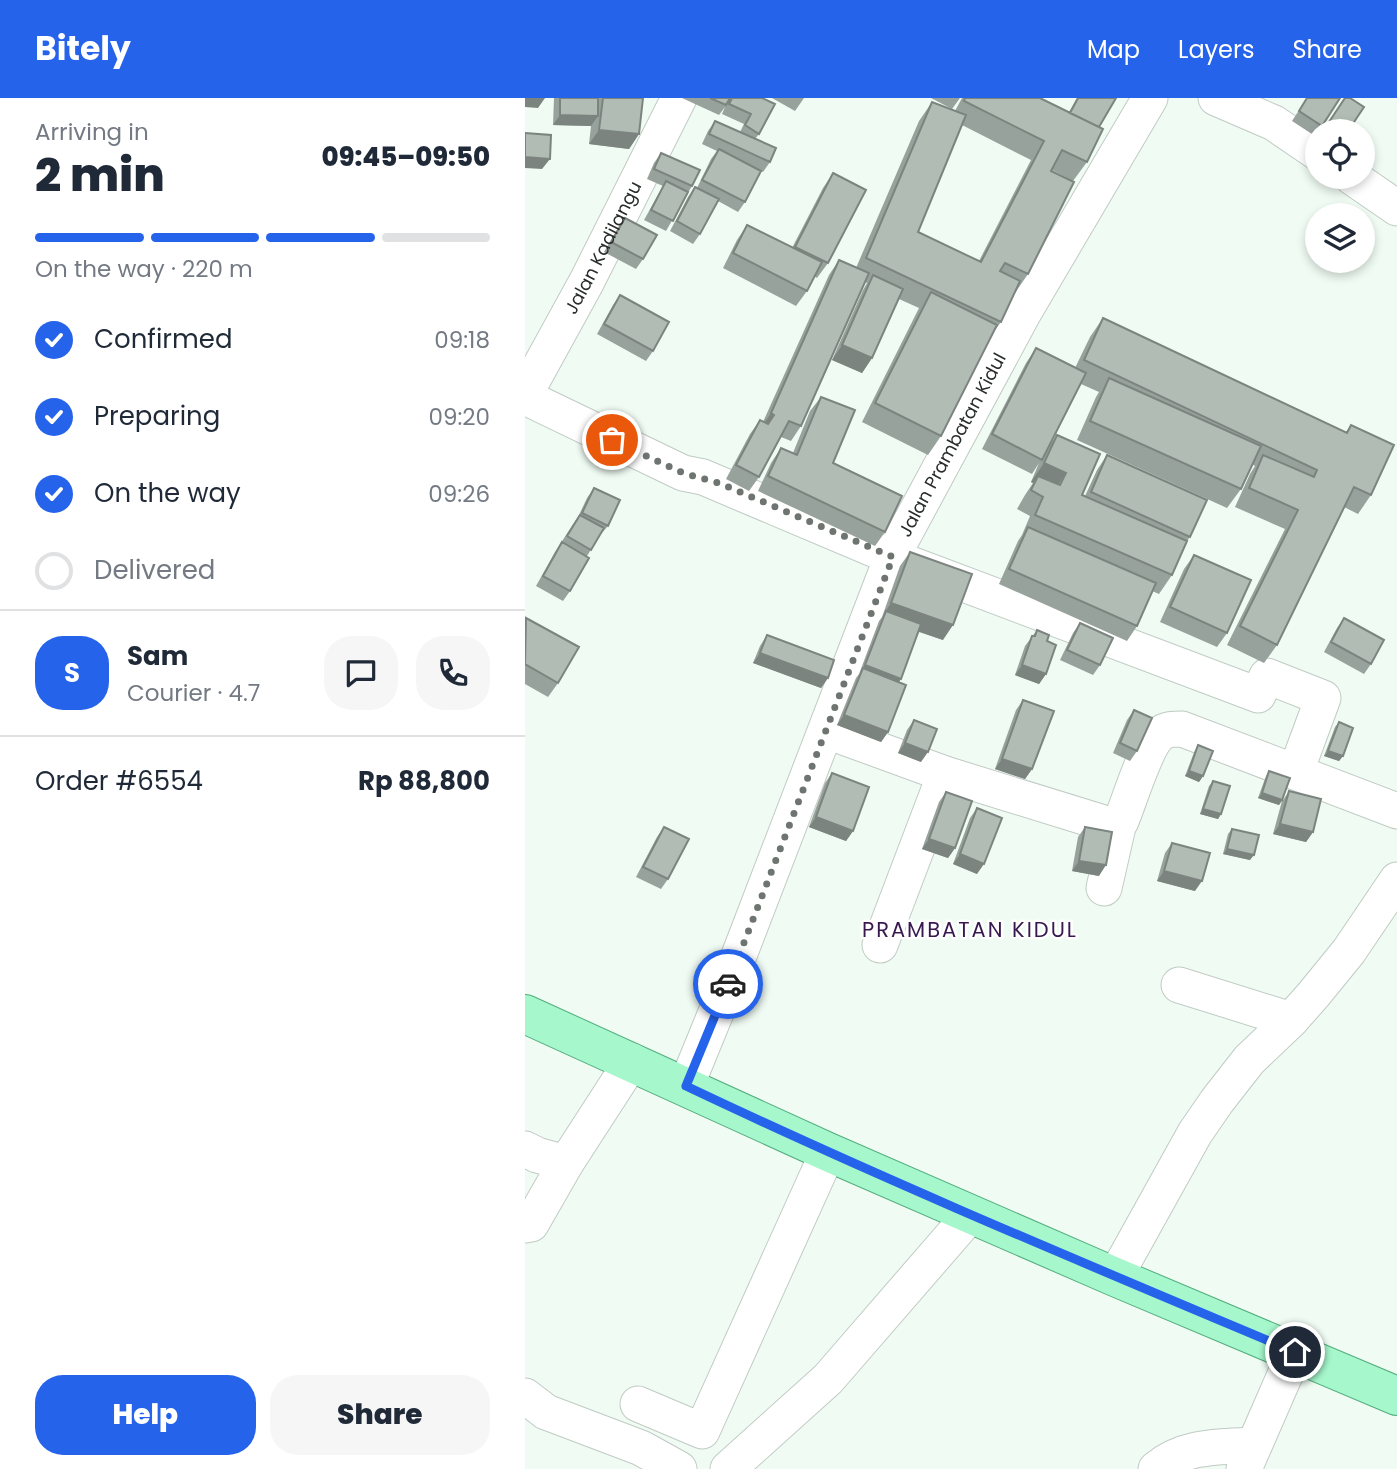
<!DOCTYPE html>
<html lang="en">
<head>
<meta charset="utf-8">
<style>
  body { margin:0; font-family:Poppins,sans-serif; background:#f6f6f7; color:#1f2937; height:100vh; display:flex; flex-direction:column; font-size:26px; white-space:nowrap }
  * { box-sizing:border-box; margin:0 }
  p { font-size:23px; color:#747a83 }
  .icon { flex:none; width:38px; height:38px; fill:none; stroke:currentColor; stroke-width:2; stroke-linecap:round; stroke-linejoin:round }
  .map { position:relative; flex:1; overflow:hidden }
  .panel { display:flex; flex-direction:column; background:#fff; width:525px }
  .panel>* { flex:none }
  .fabs { position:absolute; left:780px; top:21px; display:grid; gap:14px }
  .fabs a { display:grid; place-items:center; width:70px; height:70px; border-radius:50%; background:#fff; box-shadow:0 4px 10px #0003; font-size:35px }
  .pin { position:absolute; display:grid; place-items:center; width:60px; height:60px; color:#fff; margin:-30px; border:4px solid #fff; border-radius:50%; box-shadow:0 2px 7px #0007 }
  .courier { position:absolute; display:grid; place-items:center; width:70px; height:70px; margin:-35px; border:5px solid #2563eb; border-radius:50%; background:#fff; color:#222; box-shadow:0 2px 9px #0007 }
  .summary em { font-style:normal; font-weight:800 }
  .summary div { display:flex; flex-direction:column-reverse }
  .summary { display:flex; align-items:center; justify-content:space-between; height:119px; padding:0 35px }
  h1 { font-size:46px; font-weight:800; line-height:52px }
  .bar { display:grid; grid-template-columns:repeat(4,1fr); gap:10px 7px; align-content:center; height:84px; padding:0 35px }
  .bar i { height:9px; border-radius:5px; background:#e0e1e3 }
  .bar .active { background:#2563eb }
  .bar p { grid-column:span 4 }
  .line { display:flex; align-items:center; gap:18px; padding:0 35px; border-top:2px solid #e0e1e3 }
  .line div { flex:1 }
  .round { display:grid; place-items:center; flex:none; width:74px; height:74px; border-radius:28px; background:#f6f6f7 }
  ol { padding:0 35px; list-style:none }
  li { display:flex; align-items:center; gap:21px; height:77px }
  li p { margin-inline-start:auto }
  li .icon { padding:7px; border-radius:50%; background:#2563eb; color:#fff; stroke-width:4 }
  li:last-child { color:#747a83 }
  li i { width:38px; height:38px; border:4px solid #e0e1e3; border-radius:50% }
  .action { display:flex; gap:14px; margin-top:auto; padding:14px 35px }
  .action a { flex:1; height:80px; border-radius:28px; background:#2563eb; color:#fff; font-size:28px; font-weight:800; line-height:80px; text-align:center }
  .action a+a { background:#f6f6f7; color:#1f2937 }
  header { display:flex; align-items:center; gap:42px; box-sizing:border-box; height:98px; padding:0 35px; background:#2563eb; color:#fff }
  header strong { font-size:33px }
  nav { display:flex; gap:38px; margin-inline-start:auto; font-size:24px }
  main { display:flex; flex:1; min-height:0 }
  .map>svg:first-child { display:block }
</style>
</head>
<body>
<header>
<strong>Bitely</strong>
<nav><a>Map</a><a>Layers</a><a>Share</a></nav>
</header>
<main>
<section class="panel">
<div class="summary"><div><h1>2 min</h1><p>Arriving in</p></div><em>09:45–09:50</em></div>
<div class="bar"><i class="active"></i><i class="active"></i><i class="active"></i><i></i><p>On the way · 220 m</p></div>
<ol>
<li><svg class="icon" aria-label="check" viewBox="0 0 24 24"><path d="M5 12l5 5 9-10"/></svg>Confirmed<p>09:18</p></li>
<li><svg class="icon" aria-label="check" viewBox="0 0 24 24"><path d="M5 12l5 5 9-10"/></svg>Preparing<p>09:20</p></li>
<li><svg class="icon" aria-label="check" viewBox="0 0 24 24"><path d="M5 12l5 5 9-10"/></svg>On the way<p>09:26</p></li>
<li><i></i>Delivered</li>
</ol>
<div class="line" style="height:126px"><b class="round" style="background:#2563eb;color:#fff">S</b><div><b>Sam</b><p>Courier · 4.7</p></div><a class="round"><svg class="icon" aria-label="chat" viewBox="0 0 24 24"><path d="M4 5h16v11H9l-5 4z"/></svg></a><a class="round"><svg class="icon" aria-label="phone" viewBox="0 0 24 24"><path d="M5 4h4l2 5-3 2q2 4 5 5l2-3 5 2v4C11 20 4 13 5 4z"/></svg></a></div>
<div class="line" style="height:91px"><div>Order #6554</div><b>Rp 88,800</b></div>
<div class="action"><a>Help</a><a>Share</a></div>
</section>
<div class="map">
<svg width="872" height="1371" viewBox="0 0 872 1371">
  <rect width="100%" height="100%" fill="#effbf3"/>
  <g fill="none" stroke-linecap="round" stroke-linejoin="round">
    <defs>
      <g id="minor">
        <path d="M691,0L749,25L793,55"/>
        <path d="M827,79L872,110"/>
        <path id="s1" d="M0,296L62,183L154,0"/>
        <path d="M0,299L158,375L178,379L367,459L733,597L742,578L798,600L771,673"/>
        <path d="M302,633L420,676L585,727L596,723C604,704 621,647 635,636C641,631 650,631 657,631L872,713"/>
        <path d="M579,790L594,724"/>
        <path d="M355,847L420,676"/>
        <path d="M654,887L766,922"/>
        <path id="s2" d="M161,988L208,873L367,459L499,214L625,0"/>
        <path d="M0,1051L12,1057L41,1065L107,963"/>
        <path d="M0,1127L6,1126L41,1065"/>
        <path d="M590,1179L670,1035L692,1003L724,962L766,922L789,896L824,853L872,782"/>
        <path d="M0,1298L21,1314L116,1350L154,1371"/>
        <path d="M113,1306L177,1333L303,1054"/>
        <path d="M203,1371L303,1281L446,1116"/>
        <path d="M631,1371C659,1347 694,1349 729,1347"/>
        <path d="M719,1371L770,1254"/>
      </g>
      <path id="major" d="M0,916L303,1054L590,1179L872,1298"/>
    </defs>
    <use href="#minor" stroke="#c0cbc4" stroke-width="37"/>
    <use href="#major" stroke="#53ad7d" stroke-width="40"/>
    <use href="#minor" stroke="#fff" stroke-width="35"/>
    <use href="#major" stroke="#a6f7cc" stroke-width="38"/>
  </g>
  <path fill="#98a29c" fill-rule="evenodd" d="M29,0H118L114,36L104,51L64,46L66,28L28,27Z
    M157,0H237L234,36L230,41L245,64L238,74L229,70L220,104L213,114L193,103L175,136L168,146L145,133L163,99L170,89L172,90L186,61L192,53L177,46L183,33L190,23L215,34L219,26L197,16L200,9L194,17Z
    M247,0H279L270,13Z
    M406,0H435L427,11Z
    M437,0H515L544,14L552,0H591L574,29L562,64L548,83L527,72L503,176L490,195L476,224L467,236L416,338L403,357L337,324L394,210L374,201L347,260L337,275L307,262L338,192L342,185L340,184L276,328L266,343L256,339L234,379L224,393L201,381L225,336L235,322L238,324L304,177L314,162L331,170L394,23L407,4L430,13ZM437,27L506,62L454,163L393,134Z
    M782,0H815L790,38L767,23Z
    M820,0L823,33H798Z
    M136,55L167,88L141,133L119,122L138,88L122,81L129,65Z
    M308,75L303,165L292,180L289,178L282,193L271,208L198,170L212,142L222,127L267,150L298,90Z
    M100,120L118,161L111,171L79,154L93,130Z
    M95,197L128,253L121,263L72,236L88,207Z
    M578,220L821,334L826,327L846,397L833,416L819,409L752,547L739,565L702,547L760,431L710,409L725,376L730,368L727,366L716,391L702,410L552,342L571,299L574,294L556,286L524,348L532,337L557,397L560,398L572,372L582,357L665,439L662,443L647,477L634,496L627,493L612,528L602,543L474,486L493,443L497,437L505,418L492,411L500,397L508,385L506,384L514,365L507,376L457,351L501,265L511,250L550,270L565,239Z
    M296,299L308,365L360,434L350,448L233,393L246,365L256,350L268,355L285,313Z
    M69,390L83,428L75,437L62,458L45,493L38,503L11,488L30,454L54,417L62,400Z
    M385,454L418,542L394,534L374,584L363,634L356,644L312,627L331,580L334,576L354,523L357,519L375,468Z
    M669,457L702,535L692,549L635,524L659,471Z
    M819,520L846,566L839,576L799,554L812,530Z
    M0,521L33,585L23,599L0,586Z
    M555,525L575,567L568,577L535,562L548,535Z
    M512,532L522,543L521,576L514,586L490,577L500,548Z
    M242,537L303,580L296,590L228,565L235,548Z
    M498,602L507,671L500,681L470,671L491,612Z
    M609,612L612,653L605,663L588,655L602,622Z
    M389,622L396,664L373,655L382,632Z
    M814,624L818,658L814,663L799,658L810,629Z
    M673,647L678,678L674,684L660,678L670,652Z
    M744,673L758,702L764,693L788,734L781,744L748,736L757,703L754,707L733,700L741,678Z
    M307,675L328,733L321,743L284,729L300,685Z
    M688,683L696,716L693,721L675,716L684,688Z
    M421,694L430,750L423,760L397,751L414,704Z
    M452,710V776L428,766L445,720Z
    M139,729L143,781L136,791L111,779L132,739Z
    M560,729L574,778L547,773L553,739Z
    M707,731L725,762L698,756L703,736Z
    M647,745L670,793L632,783L640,755Z"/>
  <path fill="#7c847f" d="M0,0H20L13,10L0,9Z
    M35,17L73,18L66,28L28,27Z
    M74,32L114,36L104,51L64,46Z
    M0,59L25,61L17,71L0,70Z
    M317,247L347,260L337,275L307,262Z
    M246,315L249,317L239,331L236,330Z
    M519,365L541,375L528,394L513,378L508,385L506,384Z
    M366,505L428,527L418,542L358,521L360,514Z
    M235,555L303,580L296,590L228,565Z
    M340,567L376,581L369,591L337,571Z
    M497,567L521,576L514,586L490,577Z
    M319,617L363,634L356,644L312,627Z
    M380,645L403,654L396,664L373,655Z
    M803,653L818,658L814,663L799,658Z
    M477,661L507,671L500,681L470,671Z
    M664,673L678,678L674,684L660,678Z
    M737,695L757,702L754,707L733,700Z
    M678,711L696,716L693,721L675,716Z
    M291,719L328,733L321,743L284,729Z
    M755,726L788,734L781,744L748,736Z
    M404,741L430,750L423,760L397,751Z
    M702,751L729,757L725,762L698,756Z
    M435,756L459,766L452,776L428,766Z
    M554,763L581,767L574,778L547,773Z
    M639,773L677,783L670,793L632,783Z"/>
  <path fill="#b1bcb5" stroke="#7c847f" stroke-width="2" d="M35,0H73V18L35,17Z
    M78,0H118L114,36L74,32Z
    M185,0H205L201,7Z
    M207,0H237L250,6L234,36L220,27L226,16L204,6Z
    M440,0H515L578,31L562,64L537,52L526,73L549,84L503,176L480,165L475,173L495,183L476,224L341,160L407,4L441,17L393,134L456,164L519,43L439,3Z
    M553,0H591L574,29L545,15Z
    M782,0H815L797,28L774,13Z
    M820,0H825L839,9L823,33H818L804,24Z
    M190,23L251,50L245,64L184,36Z
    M0,35L26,37L25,61L0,59Z
    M194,51L236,73L220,104L177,82Z
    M136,55L175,72L167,88L129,71Z
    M308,75L341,92L303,165L270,149Z
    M141,83L163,94L148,123L126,112Z
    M170,89L194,101L175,136L152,123Z
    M100,120L132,137L118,161L86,144Z
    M222,127L297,164L282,193L208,155Z
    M314,162L344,175L276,328L264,323L234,379L211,367L235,322L243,326L249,317L246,315Z
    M348,177L378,191L347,260L317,247Z
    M406,194L472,227L416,338L350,305Z
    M95,197L144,224L128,253L79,226Z
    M578,220L822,335L826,327L869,347L846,397L829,389L752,547L715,528L773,412L724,390L738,357L789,379L792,372L559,262Z
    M511,250L561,275L517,362L467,336Z
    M584,280L736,348L716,391L565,323Z
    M296,299L330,312L308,365L377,398L360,434L243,378L256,350L272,357Z
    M532,337L575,356L557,397L662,443L647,477L510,417L518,399L506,392L513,378L535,387L541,375L519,365Z
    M582,357L682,402L665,439L566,394Z
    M69,390L95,402L83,428L57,415Z
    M55,417L79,430L66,452L42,438Z
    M503,429L631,485L612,528L484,471Z
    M37,444L64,460L45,493L18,478Z
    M385,454L447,476L428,527L366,505Z
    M669,457L726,482L702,535L645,509Z
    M361,513L396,526L376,581L340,567Z
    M1,520L54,549L33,585L0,566Z
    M819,520L859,542L846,566L806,544Z
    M555,525L588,540L575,567L542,552Z
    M512,532L524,537L522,543L531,547L521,576L497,567L507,538H510Z
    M242,537L309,562L303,580L235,555Z
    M338,570L381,587L363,634L319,617Z
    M498,602L529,613L507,671L477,661Z
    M609,612L627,620L612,653L595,645Z
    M389,622L412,631L403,654L380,645Z
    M814,624L828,630L818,658L803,653Z
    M673,647L688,653L678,678L664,673Z
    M744,673L765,680L757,702L737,695Z
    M307,675L344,689L328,733L291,719Z
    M688,683L705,688L696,716L678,711Z
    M764,693L796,701L788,734L755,726Z
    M421,694L447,703L430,750L404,741Z
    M452,710L477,720L459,766L435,756Z
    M139,729L164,741L143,781L118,769Z
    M560,729L587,734L581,767L554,763Z
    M707,731L734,737L729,757L702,751Z
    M647,745L685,755L677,783L639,773Z"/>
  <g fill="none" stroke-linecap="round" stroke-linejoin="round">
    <path stroke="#6e7570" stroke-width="7" stroke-dasharray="0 12.6" d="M87,342L158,375L194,385L368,459L203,886"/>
    <path stroke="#2563eb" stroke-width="9" d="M203,886L161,988C361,1083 566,1168 770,1254"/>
  </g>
  <g text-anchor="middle" stroke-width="5" stroke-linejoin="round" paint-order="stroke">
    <g font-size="18" fill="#292d2a" stroke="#fff">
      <text dy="6" stroke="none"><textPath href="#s1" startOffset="166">Jalan Kadilangu</textPath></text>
      <text dy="6" stroke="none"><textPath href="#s2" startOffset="695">Jalan Prambatan Kidul</textPath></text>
    </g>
    <g font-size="21" letter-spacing="2" fill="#37184f" stroke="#fff">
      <text x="445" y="839">PRAMBATAN KIDUL</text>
    </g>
  </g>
</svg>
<div class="fabs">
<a><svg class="icon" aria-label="locate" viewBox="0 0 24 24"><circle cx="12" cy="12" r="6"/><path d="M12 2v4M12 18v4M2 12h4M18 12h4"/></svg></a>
<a><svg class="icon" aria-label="layers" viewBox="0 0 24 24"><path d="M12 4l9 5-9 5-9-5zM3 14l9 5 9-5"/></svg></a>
</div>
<div class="pin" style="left:87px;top:342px;background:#ea580c"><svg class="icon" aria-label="bag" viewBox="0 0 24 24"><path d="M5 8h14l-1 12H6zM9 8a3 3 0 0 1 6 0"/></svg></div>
<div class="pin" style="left:770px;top:1254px;background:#1f2937"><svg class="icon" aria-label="home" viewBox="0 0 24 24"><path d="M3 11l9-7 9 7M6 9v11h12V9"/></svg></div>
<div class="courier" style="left:203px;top:886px"><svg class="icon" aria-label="car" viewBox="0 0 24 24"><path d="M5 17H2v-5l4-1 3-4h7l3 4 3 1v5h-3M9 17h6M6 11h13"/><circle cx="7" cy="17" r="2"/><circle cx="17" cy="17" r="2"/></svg></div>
</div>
</main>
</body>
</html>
